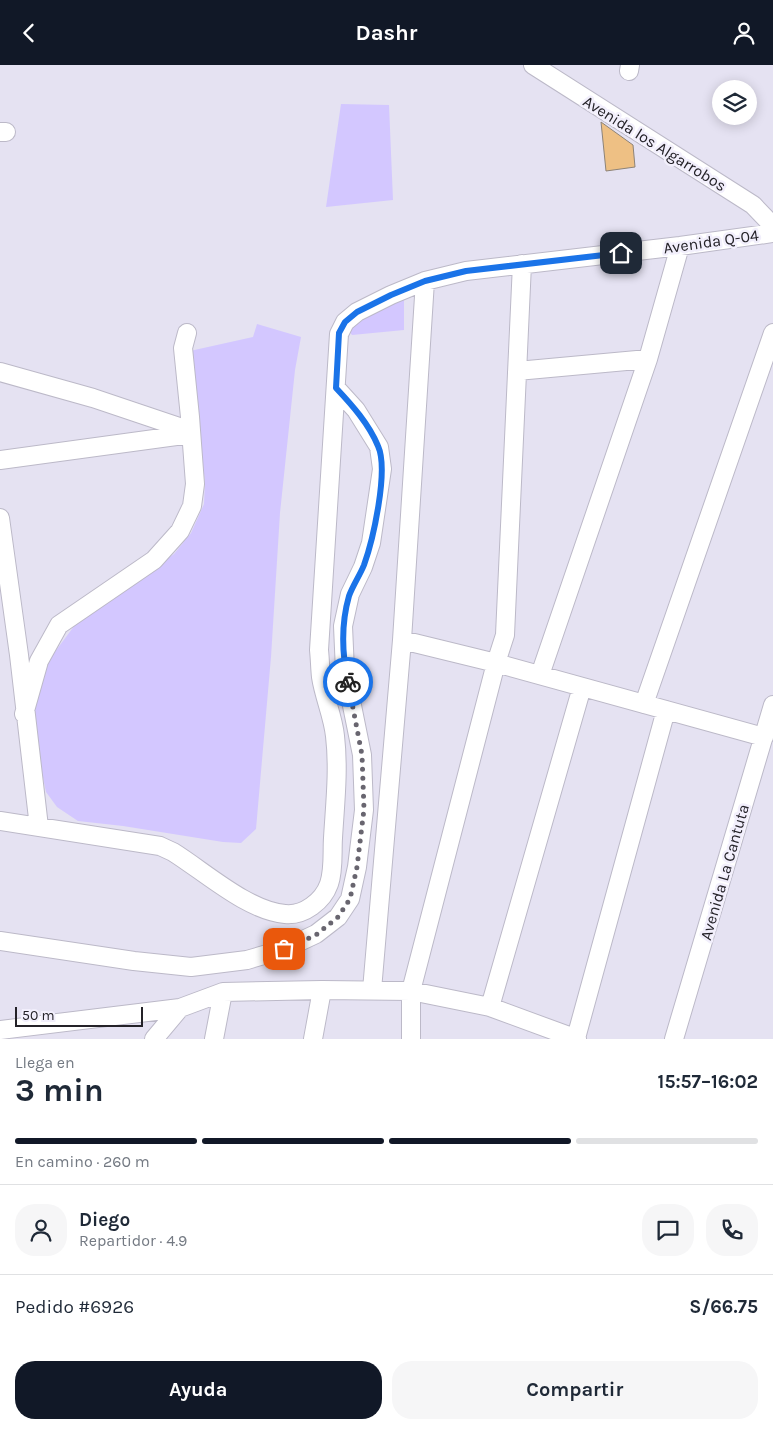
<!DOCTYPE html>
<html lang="es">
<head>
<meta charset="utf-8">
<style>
  body { margin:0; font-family:Karla,sans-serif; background:#f6f6f7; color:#1f2937; height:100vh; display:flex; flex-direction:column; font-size:19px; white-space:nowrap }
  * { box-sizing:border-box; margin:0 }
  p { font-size:16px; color:#747a83 }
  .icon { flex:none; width:28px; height:28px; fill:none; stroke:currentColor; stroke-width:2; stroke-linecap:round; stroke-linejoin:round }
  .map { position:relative; height:974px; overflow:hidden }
  .drawer { display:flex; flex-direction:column; background:#fff; flex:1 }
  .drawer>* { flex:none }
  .buttons { position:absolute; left:712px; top:15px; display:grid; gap:10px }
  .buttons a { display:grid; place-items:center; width:45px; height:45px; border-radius:50%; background:#fff; box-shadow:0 2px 12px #0003; font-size:25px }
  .scale { position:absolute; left:15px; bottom:12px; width:128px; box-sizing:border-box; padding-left:5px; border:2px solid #242228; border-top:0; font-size:14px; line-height:18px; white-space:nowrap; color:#242228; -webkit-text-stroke:4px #f2effc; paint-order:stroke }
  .pin { position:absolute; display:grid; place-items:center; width:42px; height:42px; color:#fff; margin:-21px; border-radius:10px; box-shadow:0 2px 8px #0006 }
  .courier { position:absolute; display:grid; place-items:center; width:50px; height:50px; margin:-25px; border:4px solid #1a73e8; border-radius:50%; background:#fff; color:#222; box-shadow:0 1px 6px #0007 }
  .head em { font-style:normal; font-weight:700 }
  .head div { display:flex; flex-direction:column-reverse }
  .head { display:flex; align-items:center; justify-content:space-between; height:85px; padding:0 15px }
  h1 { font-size:32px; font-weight:700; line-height:38px }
  .bar { display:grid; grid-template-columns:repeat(4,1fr); gap:8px 5px; align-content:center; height:60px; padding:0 15px }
  .bar i { height:6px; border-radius:4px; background:#e0e1e3 }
  .bar .on { background:#111827 }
  .bar p { grid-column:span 4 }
  .line { display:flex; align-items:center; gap:12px; padding:0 15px; border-top:1px solid #e0e1e3 }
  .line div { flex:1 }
  .round { display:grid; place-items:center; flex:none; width:52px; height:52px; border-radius:20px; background:#f6f6f7 }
  .cta { display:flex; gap:10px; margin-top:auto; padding:10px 15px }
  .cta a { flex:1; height:58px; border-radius:20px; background:#111827; color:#fff; font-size:20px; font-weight:700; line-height:58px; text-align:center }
  .cta a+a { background:#f6f6f7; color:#1f2937 }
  header { display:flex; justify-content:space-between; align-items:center; height:65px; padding:0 15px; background:#111827; color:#fff; font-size:22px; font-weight:700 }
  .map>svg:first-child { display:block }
</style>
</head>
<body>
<header><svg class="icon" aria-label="back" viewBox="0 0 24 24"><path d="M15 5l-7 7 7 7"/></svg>Dashr<svg class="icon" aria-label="person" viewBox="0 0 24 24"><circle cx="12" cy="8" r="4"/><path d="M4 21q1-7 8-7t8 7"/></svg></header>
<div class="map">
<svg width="773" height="974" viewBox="0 0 773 974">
  <rect width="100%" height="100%" fill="#e5e2f2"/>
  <path fill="#d3c7ff" d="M341,39L389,40L393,135L326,142Z
    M404,231V265L352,270L347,264Z
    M257,259L301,272L295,305L280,448L271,592L256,764L241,778L223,777L123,761L78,756L57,742L46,727L41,702L33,647L45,600L75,560L119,527L174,489L191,468L204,439L205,417L190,286L253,272Z"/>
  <path fill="#eec084" stroke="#8d8377" d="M601,57L633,80L635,102L606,106Z"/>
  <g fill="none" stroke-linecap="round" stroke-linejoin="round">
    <defs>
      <path id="minor" d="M533,0L753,140L773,161
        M629,6L630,0
        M0,67H6
        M517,306L648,294
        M0,307L93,333L191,366
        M0,395L191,369
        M0,453L19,590L39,762
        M402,575L496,598L764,672
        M540,610L648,294L680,181
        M644,639L773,268
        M24,649L39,596L59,560L154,495L180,466L192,441L195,419L190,352L183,283L187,268
        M0,756L160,781L173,787C205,807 248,846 285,849C304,851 323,836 329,819C334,805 332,788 333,773C335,739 339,705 335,671C333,651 324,632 321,612C320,603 320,594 319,585L339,269L345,257L357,247L391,230L425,216L466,206L680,181L773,168
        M0,876L134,896L191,902L247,895L284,884L316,869L338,852L350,834L357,802L364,745L362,690L345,606L343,561L350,529L363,502L371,478L382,404L379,382L356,345L336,323
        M372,925L402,575L425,216
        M490,942L582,622
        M0,965L180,943
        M576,973L666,645
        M154,974L180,943L223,927L322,925L411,926L490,942L577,974
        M214,974L223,927
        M313,974L322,925
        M411,974V926L496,598L505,570L522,199
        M674,974L773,640"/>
    </defs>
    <use href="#minor" stroke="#bcb9c8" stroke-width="20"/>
    <use href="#minor" stroke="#fff" stroke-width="18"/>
  </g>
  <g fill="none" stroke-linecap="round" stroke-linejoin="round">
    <path stroke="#68656f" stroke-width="5" stroke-dasharray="0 9" d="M284,884L316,870L338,852L350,834L357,802L364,744L362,690L348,617"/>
    <path stroke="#1a73e8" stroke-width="6" d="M348,617C342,589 341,559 349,531C353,520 360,510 364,500C373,475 389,405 378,381C369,359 352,340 336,323L339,268L345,257L357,247L391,230L425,216L466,206L621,188"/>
  </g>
  <g text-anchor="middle" stroke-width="5" stroke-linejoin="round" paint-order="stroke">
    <g font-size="16" fill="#242228" stroke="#f2effc">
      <text transform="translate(655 78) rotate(32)" y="6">Avenida los Algarrobos</text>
      <text transform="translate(711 176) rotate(-8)" y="6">Avenida Q-04</text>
      <text transform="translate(724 807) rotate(-74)" y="6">Avenida La Cantuta</text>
    </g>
  </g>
</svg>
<div class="buttons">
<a><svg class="icon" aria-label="layers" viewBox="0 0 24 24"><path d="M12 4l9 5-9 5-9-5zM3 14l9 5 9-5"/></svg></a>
</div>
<div class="scale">50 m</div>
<div class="pin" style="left:284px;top:884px;background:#ea580c"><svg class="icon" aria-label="bag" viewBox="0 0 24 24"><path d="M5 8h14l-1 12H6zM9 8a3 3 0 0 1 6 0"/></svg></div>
<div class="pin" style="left:621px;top:188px;background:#1f2937"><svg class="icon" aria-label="home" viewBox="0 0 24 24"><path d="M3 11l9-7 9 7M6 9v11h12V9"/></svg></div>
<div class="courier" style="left:348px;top:617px"><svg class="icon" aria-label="bike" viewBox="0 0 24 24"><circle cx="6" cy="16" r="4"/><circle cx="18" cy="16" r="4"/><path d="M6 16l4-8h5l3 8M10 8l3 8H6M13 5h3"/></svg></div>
</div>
<section class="drawer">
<div class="head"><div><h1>3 min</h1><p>Llega en</p></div><em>15:57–16:02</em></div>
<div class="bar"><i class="on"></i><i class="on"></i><i class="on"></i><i></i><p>En camino · 260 m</p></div>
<div class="line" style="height:90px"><a class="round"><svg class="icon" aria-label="person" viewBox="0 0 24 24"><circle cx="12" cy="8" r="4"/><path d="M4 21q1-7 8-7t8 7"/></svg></a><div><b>Diego</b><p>Repartidor · 4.9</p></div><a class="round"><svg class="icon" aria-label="chat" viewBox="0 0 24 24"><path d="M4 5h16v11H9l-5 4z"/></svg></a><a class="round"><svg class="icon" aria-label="phone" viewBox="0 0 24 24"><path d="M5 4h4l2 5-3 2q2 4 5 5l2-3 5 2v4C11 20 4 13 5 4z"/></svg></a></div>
<div class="line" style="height:65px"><div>Pedido #6926</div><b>S/66.75</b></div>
<div class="cta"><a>Ayuda</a><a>Compartir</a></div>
</section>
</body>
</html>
